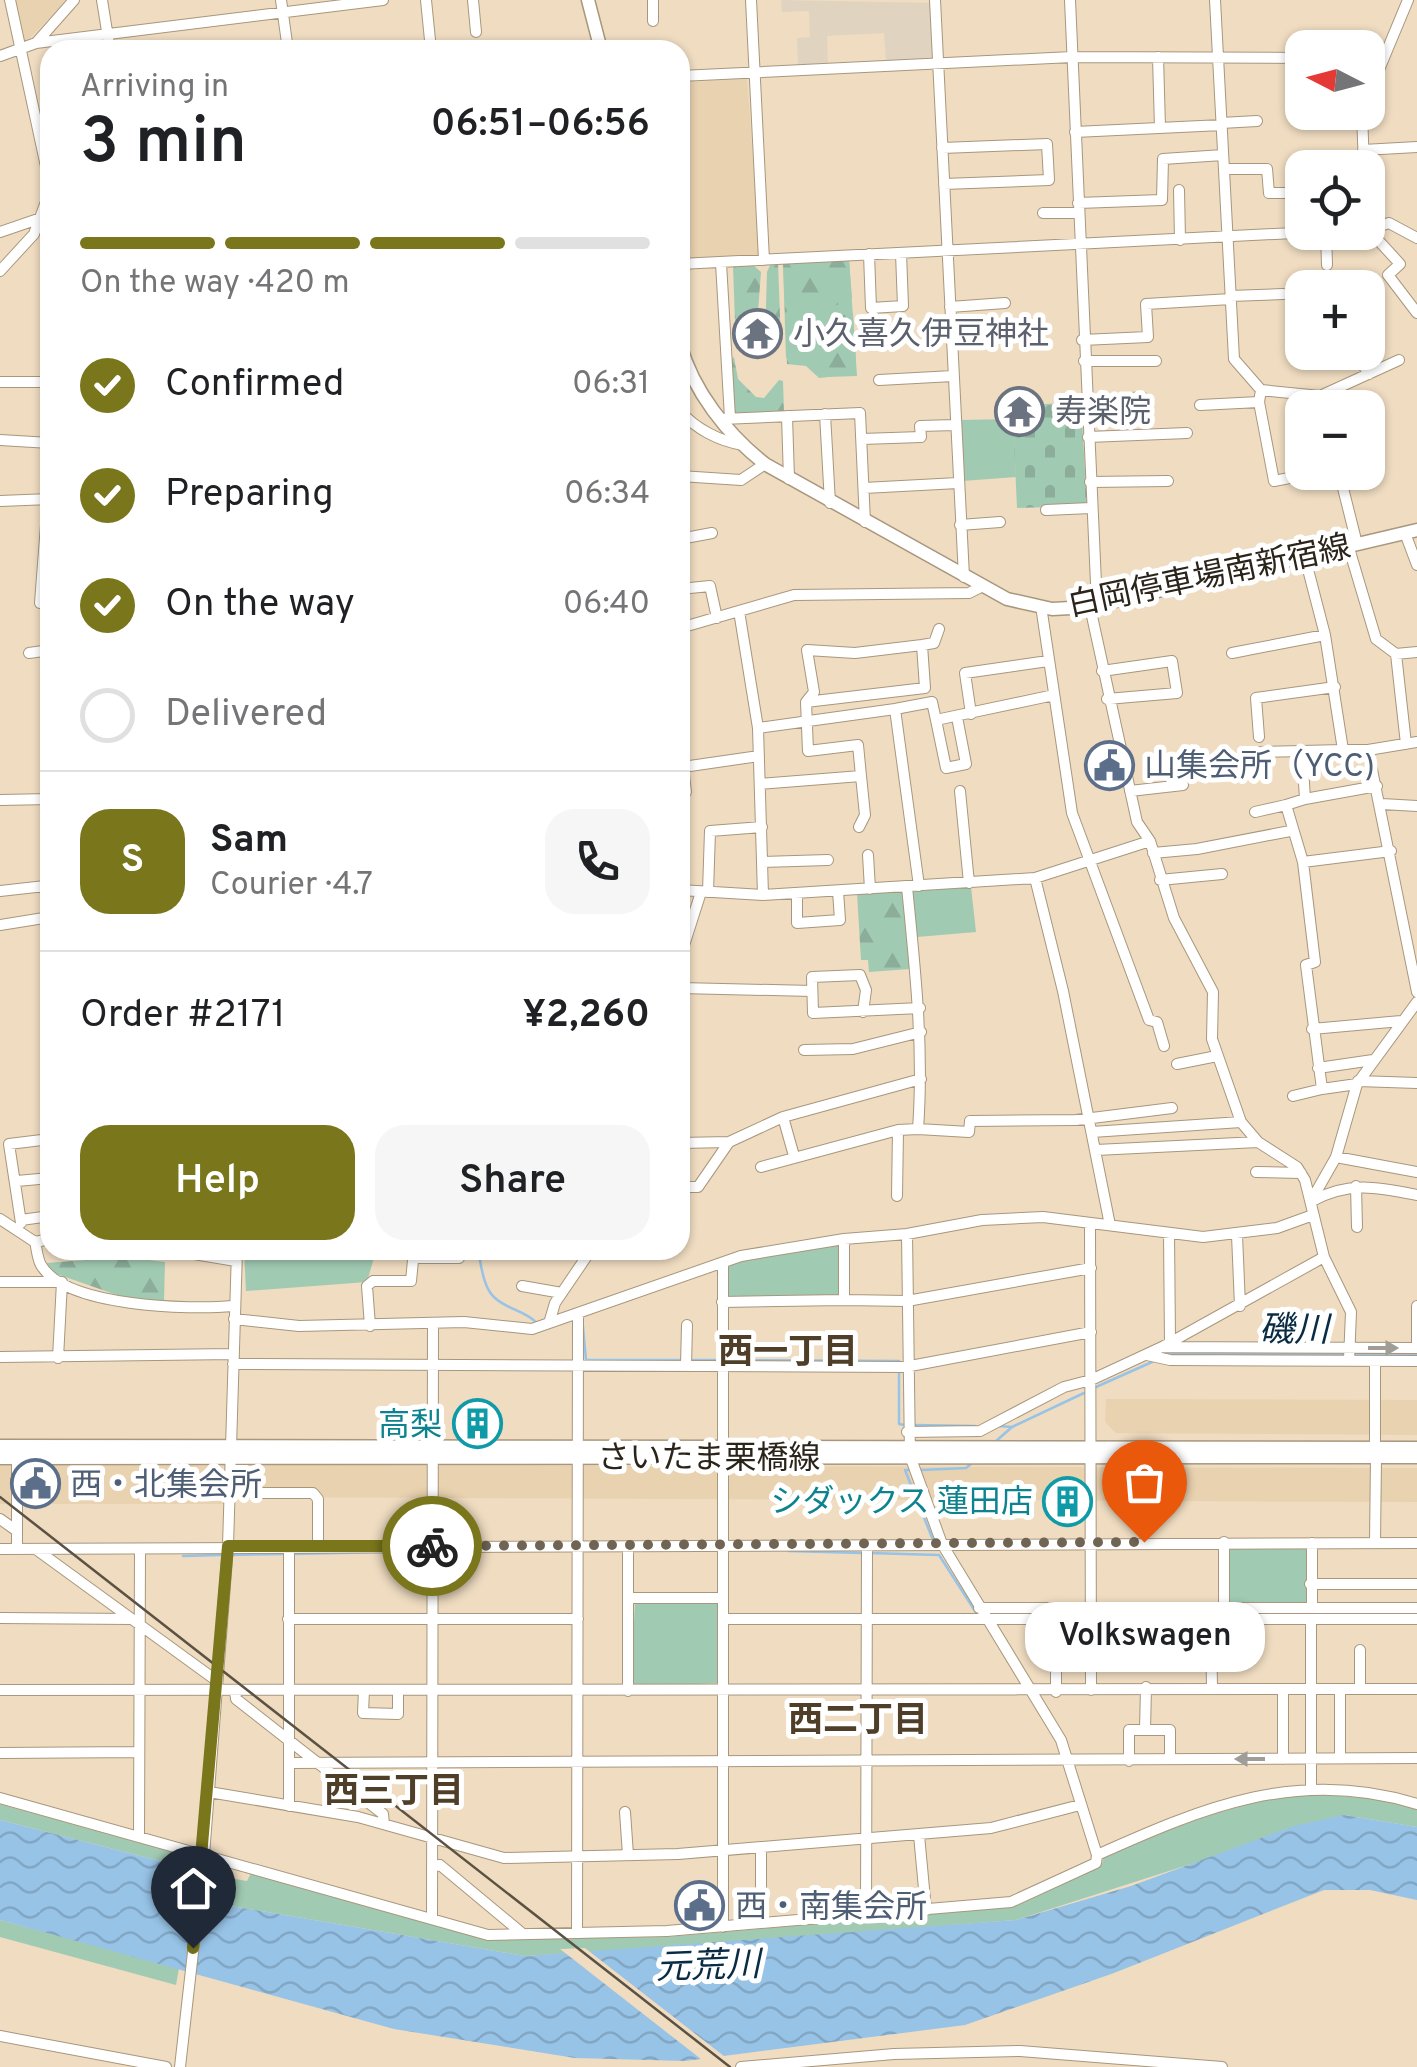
<!DOCTYPE html>
<html lang="en">
<head>
<meta charset="utf-8">
<style>
  body { margin:0; font-family:Overpass,"Noto Sans JP",sans-serif; background:#f6f6f6; color:#202124; height:100vh; display:flex; flex-direction:column; font-size:38px; white-space:nowrap }
  * { box-sizing:border-box; margin:0 }
  p { font-size:32px; color:#757577 }
  .icon { flex:none; width:55px; height:55px; fill:none; stroke:currentColor; stroke-width:2; stroke-linecap:round; stroke-linejoin:round }
  .map { position:relative; flex:1; overflow:hidden }
  .panel { position:absolute; left:40px; top:40px; width:650px; height:1220px; display:flex; flex-direction:column; background:#fff; border-radius:30px; box-shadow:0 2px 8px #0004 }
  .panel>* { flex:none }
  .needle { width:65px; rotate:276deg }
  .tools { position:absolute; left:1285px; top:30px; display:grid; gap:20px }
  .tools a { display:grid; place-items:center; width:100px; height:100px; border-radius:20px; background:#fff; box-shadow:0 2px 8px #0004; font-size:50px }
  .pin { position:absolute; display:grid; place-items:center; width:85px; height:85px; color:#fff; margin:-102px -42px; border-radius:50% 50% 50% 0; rotate:-45deg; box-shadow:0 0 10px #0007 }
  .pin .icon { rotate:45deg }
  .courier { position:absolute; display:grid; place-items:center; width:100px; height:100px; margin:-50px; border:8px solid #7a761b; border-radius:50%; background:#fff; color:#222; box-shadow:0 2px 12px #0007 }
  .bubble { position:absolute; height:70px; border-radius:30px; background:#fff; box-shadow:0 2px 8px #0004; font-size:32px; font-weight:600; line-height:70px; text-align:center }
  .headline em { font-style:normal; font-weight:600 }
  .headline div { display:flex; flex-direction:column-reverse }
  .headline { display:flex; align-items:center; justify-content:space-between; height:170px; padding:0 40px }
  h1 { font-size:65px; font-weight:600; line-height:75px }
  .bar { display:grid; grid-template-columns:repeat(4,1fr); gap:15px 10px; align-content:center; height:120px; padding:0 40px }
  .bar i { height:12px; border-radius:8px; background:#e0e0e0 }
  .bar .selected { background:#7a761b }
  .bar p { grid-column:span 4 }
  .line { display:flex; align-items:center; gap:25px; padding:0 40px; border-top:2px solid #e0e0e0 }
  .line div { flex:1 }
  .round { display:grid; place-items:center; flex:none; width:105px; height:105px; border-radius:30px; background:#f6f6f6 }
  ol { padding:0 40px; list-style:none }
  li { display:flex; align-items:center; gap:30px; height:110px }
  li p { margin-inline-start:auto }
  li .icon { padding:10px; border-radius:50%; background:#7a761b; color:#fff; stroke-width:4 }
  li:last-child { color:#757577 }
  li i { width:55px; height:55px; border:5px solid #e0e0e0; border-radius:50% }
  .action { display:flex; gap:20px; margin-top:auto; padding:20px 40px }
  .action a { flex:1; height:115px; border-radius:30px; background:#7a761b; color:#fff; font-size:40px; font-weight:600; line-height:115px; text-align:center }
  .action a+a { background:#f6f6f6; color:#202124 }
  .map>svg:first-child { display:block }
</style>
</head>
<body>
<div class="map">
<svg width="1417" height="2067" viewBox="0 0 1417 2067">
  <defs>
    <pattern id="forest-firs" width="22" height="20" patternUnits="userSpaceOnUse" patternTransform="scale(2.5)"><rect width="22" height="20" fill="#a1cab3"/><path d="M5 1l3.5 6h-7zM16 11l3.5 6h-7z" fill="#8bad99"/></pattern>
    <pattern id="cemetery-stones" width="16" height="16" patternUnits="userSpaceOnUse" patternTransform="scale(2.5)"><rect width="16" height="16" fill="#a1cab3"/><path d="M2 7V4a2 2 0 0 1 4 0v3zM10 15v-3a2 2 0 0 1 4 0v3z" fill="#8bad99"/></pattern>
    <pattern id="water-waves" width="16" height="10" patternUnits="userSpaceOnUse" patternTransform="scale(2.5)"><rect width="16" height="10" fill="#97c3e6"/><path d="M0 5q4-4 8 0t8 0" fill="none" stroke="#82a7c5"/></pattern>
  </defs>
  <rect width="100%" height="100%" fill="#efdcc1"/>
  <path fill="#e9d2b0" d="M15,0H67L23,45Z
    M747,78L760,254L757,258L691,262L688,224H680V169L685,168L681,83Z
    M1106,1399L1417,1400V1435L1116,1433L1105,1422Z
    M245,1465L1417,1468V1502L239,1497Z
    M0,1466H223L224,1504H0Z"/>
  <path fill="#e0d4c0" d="M781,0L932,3L935,57L886,62L884,33L827,36L828,65L798,66L797,38L810,37L809,11L782,12Z"/>
  <path fill="#a1cab3" d="M849,259L857,376L827,377L826,356L786,358L783,262Z
    M1013,419L1016,477L962,481L959,420Z
    M971,887L976,932L917,937L912,890Z
    M838,1245V1296L727,1299V1266L743,1259Z
    M244,1250H367L375,1254L367,1282L246,1291Z
    M1228,1548L1308,1549V1607L1227,1606Z
    M635,1601L719,1604L718,1683L635,1687L631,1683Z
    M1311,1794L1377,1799L1417,1808V1827L1344,1815L1016,1920L672,1947L525,1956L208,1902L211,1875L247,1881L251,1873L491,1939L667,1937L1011,1907L1102,1864L1104,1856C1172,1829 1237,1800 1311,1794Z
    M0,1804L180,1854L194,1870L192,1884L160,1861L0,1820Z
    M0,1920L179,1968L176,1985L0,1937Z"/>
  <path fill="url(#forest-firs)" d="M849,259L852,299L832,307L804,297L785,313L783,262Z
    M771,263H778L781,344L778,346L765,337L767,272Z
    M752,264L761,272L756,338L749,324L735,323L733,265Z
    M853,313L856,362C845,374 834,377 819,378L806,366L787,364L786,340L816,343L833,317Z
    M734,357L738,379L756,397L764,398L779,380L783,381L784,413L738,415L733,411L730,360Z
    M905,890L910,969L869,972L868,960H861L857,893Z
    M125,1257L165,1262L164,1301L137,1302L51,1272L47,1263Z"/>
  <path fill="url(#cemetery-stones)" d="M1081,402L1087,506L1017,508L1013,419L1026,417L1028,405Z"/>
  <path fill="url(#water-waves)" d="M1344,1815L1417,1827V1900L1370,1890H1324L1114,1973L965,2025L685,2061L575,2058L394,2029L0,1920V1820L160,1861L208,1902L525,1956L1016,1920L1131,1886L1294,1826Z"/>
  <path fill="#efdcc1" d="M585,1948L729,2060L706,2063L560,1949Z"/>
  <g fill="none" stroke-linecap="round" stroke-linejoin="round">
    <path stroke="#97c3e6" stroke-width="2.5" d="M478,1250C481,1264 483,1288 495,1298C508,1310 525,1310 538,1324
      M582,1316L586,1360H680
      M1169,1354H1346
      M1354,1354H1417
      M688,1360H720
      M728,1360L899,1361
      M899,1369V1424L905,1425
      M1096,1387L1152,1362
      M913,1425L975,1426
      M998,1426L1012,1427
      M995,1442L1012,1427L1084,1393
      M913,1470H905L933,1540
      M921,1470L966,1468L971,1464
      M789,1551L861,1553
      M869,1553L939,1555L977,1614
      M294,1554L386,1552
      M229,1555L286,1554
      M183,1556L221,1555"/>
    <defs>
      <path id="minor" d="M10,0L50,185
        M102,0L110,50
        M281,0L288,50
        M426,0L431,50
        M473,0L476,32
        M653,0V21
        M751,0L764,260
        M935,0L964,577
        M1070,0L1097,606
        M1215,0L1234,359L1261,390L1320,396L1323,408
        M36,43L383,0
        M546,49L600,46
        M0,56L36,43L74,0
        M1158,57L1160,128
        M680,76L1072,57L1302,58
        M1368,96L1408,0
        M1362,112L1364,168
        M1305,121L1360,120
        M1221,123L1257,121
        M1075,132L1222,125
        M942,148L1047,144L1049,180L944,184
        M1363,150L1417,147
        M1224,169H1267L1269,193H1302
        M1179,190L1180,240
        M1078,203L1162,200L1163,159L1223,155
        M1043,213H1078
        M1368,229L1400,264L1388,275L1417,313
        M1368,230L1389,223L1417,238
        M0,232L44,217
        M1326,232L1327,265
        M869,254L871,308L903,306L901,253
        M721,263L730,418
        M680,264L1313,232
        M0,271L34,234L50,191
        M1230,296L1283,294
        M950,307L1005,303
        M1082,340L1148,337L1146,304L1231,299
        M1354,352L1369,374
        M1084,361H1156
        M879,380L953,376
        M0,382H40
        M1261,390L1259,402L1274,481L1320,472
        M1320,396L1399,360
        M1086,403L1142,397
        M1200,405L1259,402
        M680,411C696,429 719,441 743,445
        M825,414L830,503
        M787,416L789,479
        M722,419L860,413L865,522
        M1088,437L1187,433
        M862,439L921,437L920,426L955,425
        M0,440L50,443
        M1339,472L1357,544
        M680,476L741,480L765,464
        M1090,482L1168,481
        M864,488L958,483
        M0,501L50,499
        M1046,510L1091,508
        M960,525L1000,522
        M1405,533L1417,565
        M680,539L712,533
        M1348,545L1376,639L1396,654L1406,744
        M1304,554L1325,635L1343,750H1368L1417,992
        M680,589L710,586L717,618
        M40,603L48,499
        M1041,606L1072,813L1149,1020L1157,1022L1164,1046
        M1090,607L1137,822L1150,841
        M739,611L758,728L763,895
        M680,628L794,595L969,593L981,587
        M922,645L934,643L939,629
        M29,653L50,650
        M1232,653L1325,635
        M1396,654L1417,652
        M1102,671L1172,661L1177,693L1107,699
        M895,709L932,702L936,720L1054,695
        M971,714L965,673L1048,661
        M936,720L946,768L966,764L957,717
        M758,728L895,709L919,886
        M1259,737L1256,698L1335,687
        M1343,750L1302,751L1305,799L1286,805L1303,862L1315,962L1306,965L1322,1089L1357,1084
        M1368,750L1417,742
        M1251,763L1261,752L1302,751
        M760,784L861,776L858,745L808,751L806,702L814,692L807,650L855,653L922,645L925,688L806,702
        M960,791L969,883
        M1130,791L1183,785
        M680,792H686L683,767L759,756
        M1305,799L1377,786
        M0,800L50,799
        M1382,804L1417,806
        M1255,812L1286,805
        M859,827L865,815L861,776
        M1153,853L1197,849L1290,831
        M868,855L870,889
        M762,862L828,860
        M1303,862L1391,851
        M1035,878L1063,991L1110,1225
        M1160,880L1222,874
        M680,890L763,895L1035,878L1150,841L1174,918L1213,992L1212,1039L1241,1122L1258,1142L1297,1167L1305,1180L1324,1257L1351,1312L1349,1360
        M0,891L45,886L50,914
        M708,892L710,831L762,827
        M797,893V923L840,920L838,891
        M0,925L50,917
        M680,958L701,892
        M680,988L812,991
        M863,1012L866,990L860,975L812,977L813,1013L920,1008
        M1312,1029L1401,1021
        M804,1050L853,1049L921,1032
        M1177,1064L1217,1056
        M1318,1068L1373,1060
        M1358,1081L1417,1083
        M1293,1096L1322,1089
        M783,1117L794,1156
        M918,1129L969,1132L970,1121L1076,1120L1172,1108
        M1092,1132L1241,1122
        M680,1143L729,1142L783,1117L921,1079
        M1096,1150L1258,1142
        M1336,1157L1417,1172
        M761,1167L898,1130
        M1256,1172L1301,1173
        M17,1181L50,1178
        M1356,1186L1357,1227
        M680,1187H698L729,1142
        M897,1196L898,1130L918,1129C924,1047 915,968 907,887
        M1311,1201L1336,1157L1357,1084L1417,1002
        M1312,1201C1349,1181 1377,1187 1417,1195
        M0,1219L35,1242L50,1239
        M21,1220L50,1216
        M21,1223L9,1144L50,1139
        M1090,1224L1091,1690
        M1169,1233L1170,1342
        M907,1234L910,1456L942,1544L1061,1740L1097,1855
        M1237,1235L1240,1306
        M35,1242C37,1249 37,1258 41,1265C65,1307 190,1310 233,1306
        M170,1250L236,1261
        M413,1258H459L460,1250
        M723,1264V1927
        M0,1282H61
        M522,1286L562,1293
        M844,1300L907,1301L1091,1268
        M722,1302L844,1300V1239
        M234,1319L299,1326L464,1322L532,1329L741,1256L844,1239L907,1234L982,1220L1043,1217L1203,1237L1277,1228L1313,1215
        M550,1320L555,1303L591,1250
        M370,1326L367,1286L373,1281H411L414,1250
        M1163,1347L1417,1348
        M1417,1348V1306
        M1147,1355L1170,1360L1417,1361
        M0,1357L233,1354
        M58,1358L62,1282
        M1375,1361V1447
        M233,1364L905,1367L1091,1332
        M686,1366L687,1325
        M907,1432L980,1431L1064,1387L1091,1380L1162,1347L1324,1257
        M17,1458V1549
        M231,1493H313L318,1499V1546
        M0,1519L17,1531
        M1224,1542V1607
        M1375,1543L1376,1457
        M628,1546V1691
        M0,1549L1417,1543
        M37,1550L217,1681
        M1310,1584H1417
        M628,1598H723
        M979,1608H1417
        M1312,1608V1543
        M0,1618L132,1619
        M288,1619H578
        M723,1619H1417
        M1211,1619L1212,1688
        M1283,1689V1759
        M1340,1689V1758
        M1360,1689V1650
        M0,1690L1417,1689
        M364,1690L363,1713L398,1714V1691
        M235,1691L236,1699L383,1814L384,1824
        M1056,1692V1618
        M1145,1730L1146,1687
        M0,1753L139,1752
        M1129,1761V1730H1170V1759
        M289,1763L1417,1758
        M1311,1790V1619
        M209,1792L358,1817L504,1858L678,1854L991,1828L1080,1805
        M0,1798L488,1935L667,1931L1011,1902L1096,1863L1097,1855
        M289,1806V1546
        M625,1812L628,1855
        M919,1835L926,1910
        M139,1837L140,1549
        M761,1847V1923
        M1097,1855C1204,1807 1299,1767 1417,1804
        M432,1866L440,1865L523,1934
        M866,1916L867,1546
        M432,1919L433,1324
        M577,1933L578,1314
        M0,2036L166,2067
        M180,2067L204,1855L228,1546L237,1250
        M741,2067L894,2054L1020,2051L1222,2067"/>
      <path id="major" d="M588,0L601,50
        M680,344C693,391 727,434 765,464L1007,599L1052,609L1090,607L1417,530
        M0,1446L1417,1448
        M0,1458L1417,1457"/>
    </defs>
    <use href="#minor" stroke="#a8977d" stroke-width="12"/>
    <use href="#major" stroke="#a8977d" stroke-width="15"/>
    <use href="#minor" stroke="#fff" stroke-width="10"/>
    <use href="#major" stroke="#fff" stroke-width="12"/>
    <path stroke="#5c5243" stroke-width="2.5" d="M0,1497L730,2067"/>
  </g>
  <defs><path id="oneway-solid" d="M-6-.8H1V-3.2L6.5 0L1 3.2V.8H-6Z" transform="scale(2.5)"/></defs>
  <g fill="#a09c98">
    <use href="#oneway-solid" transform="translate(1383 1348)"/>
    <use href="#oneway-solid" transform="translate(1250 1759) rotate(180)"/>
  </g>
  <g fill="none" stroke-linecap="round" stroke-linejoin="round">
    <path stroke="#706454" stroke-width="10" stroke-dasharray="0 18" d="M432,1546L1144,1542"/>
    <path stroke="#7a761b" stroke-width="12" d="M193,1948L228,1546H432"/>
  </g>
  <defs>
    <symbol id="temple-ring" viewBox="-11 -11 22 22"><circle r="9.5" fill="#fff" stroke="#6b7280" stroke-width="1.5"/><path d="M0-6L5-2H3V0L6.5 2.5H4V6H1.5V3h-3V6H-4V2.5H-6.5L-3 0V-2H-5Z" fill="#6b7280"/></symbol>
    <symbol id="civic-ring" viewBox="-11 -11 22 22"><circle r="9.5" fill="#fff" stroke="#5c6f8a" stroke-width="1.5"/><path d="M-.6-6.5H3V-4.5H.6V-3L4-1V1h2V6H-6V1h2V-1L-.6-3ZM-1.2 2.5V6h2.4V2.5Z" fill="#5c6f8a"/></symbol>
    <symbol id="building-ring" viewBox="-11 -11 22 22"><circle r="9.5" fill="#fff" stroke="#0f9aa8" stroke-width="1.5"/><path d="M-4-6H4V6H1V3H-1V6H-4ZM-2.5-4.3h1.7v1.8h-1.7ZM.8-4.3h1.7v1.8H.8ZM-2.5-1h1.7V.8h-1.7ZM.8-1h1.7V.8H.8Z" fill="#0f9aa8"/></symbol>
  </defs>
  <g fill-rule="evenodd">
    <use href="#temple-ring" x="730" y="306" width="55" height="55"/>
    <use href="#temple-ring" x="992" y="384" width="55" height="55"/>
    <use href="#civic-ring" x="1082" y="738" width="55" height="55"/>
    <use href="#building-ring" x="450" y="1396" width="55" height="55"/>
    <use href="#civic-ring" x="8" y="1456" width="55" height="55"/>
    <use href="#building-ring" x="1040" y="1474" width="55" height="55"/>
    <use href="#civic-ring" x="672" y="1878" width="55" height="55"/>
  </g>
  <g text-anchor="middle" stroke-width="10" stroke-linejoin="round" paint-order="stroke">
    <g font-size="32" fill="#5b616d" stroke="#fff" text-anchor="start">
      <text x="793" y="344">小久喜久伊豆神社</text>
      <text x="1055" y="422">寿楽院</text>
    </g>
    <g font-size="32" fill="#2b241a" stroke="#fff">
      <text transform="translate(1209 575) rotate(-12)" y="11">白岡停車場南新宿線</text>
      <text x="709" y="1468">さいたま栗橋線</text>
    </g>
    <g font-size="32" fill="#4e5e75" stroke="#fff" text-anchor="start">
      <text x="1144" y="776">山集会所（YCC)</text>
      <text x="70" y="1495">西・北集会所</text>
      <text x="735" y="1917">西・南集会所</text>
    </g>
    <g font-size="32" fill="#0d838f" stroke="#fff" text-anchor="end">
      <text x="442" y="1435">高梨</text>
      <text x="1033" y="1512">シダックス 蓮田店</text>
    </g>
    <g font-size="35" font-style="italic" fill="#092c44" stroke="#fff">
      <text x="1294" y="1341">磯川</text>
      <text transform="translate(708 1965) rotate(-2)" y="12">元荒川</text>
    </g>
    <g font-size="35" font-weight="bold" fill="#4f3f28" stroke="#fff">
      <text x="788" y="1363">西一丁目</text>
      <text x="858" y="1731">西二丁目</text>
      <text x="394" y="1802">西三丁目</text>
    </g>
  </g>
</svg>
<div class="tools">
<a><svg class="needle" viewBox="-14 -14 28 28"><path d="M0-13l5 13h-10z" fill="#e53935"/><path d="M0 13l5-13h-10z" fill="#757577"/></svg></a>
<a><svg class="icon" aria-label="locate" viewBox="0 0 24 24"><circle cx="12" cy="12" r="6"/><path d="M12 2v4M12 18v4M2 12h4M18 12h4"/></svg></a>
<a>+</a>
<a>−</a>
</div>
<div class="pin" style="left:1144px;top:1542px;background:#ea580c"><svg class="icon" aria-label="bag" viewBox="0 0 24 24"><path d="M5 8h14l-1 12H6zM9 8a3 3 0 0 1 6 0"/></svg></div>
<div class="pin" style="left:193px;top:1948px;background:#1f2937"><svg class="icon" aria-label="home" viewBox="0 0 24 24"><path d="M3 11l9-7 9 7M6 9v11h12V9"/></svg></div>
<div class="courier" style="left:432px;top:1546px"><svg class="icon" aria-label="bike" viewBox="0 0 24 24"><circle cx="6" cy="16" r="4"/><circle cx="18" cy="16" r="4"/><path d="M6 16l4-8h5l3 8M10 8l3 8H6M13 5h3"/></svg></div>
<div class="bubble" style="left:1025px;top:1602px;width:240px">Volkswagen</div>
<section class="panel">
<div class="headline"><div><h1>3 min</h1><p>Arriving in</p></div><em>06:51–06:56</em></div>
<div class="bar"><i class="selected"></i><i class="selected"></i><i class="selected"></i><i></i><p>On the way · 420 m</p></div>
<ol>
<li><svg class="icon" aria-label="check" viewBox="0 0 24 24"><path d="M5 12l5 5 9-10"/></svg>Confirmed<p>06:31</p></li>
<li><svg class="icon" aria-label="check" viewBox="0 0 24 24"><path d="M5 12l5 5 9-10"/></svg>Preparing<p>06:34</p></li>
<li><svg class="icon" aria-label="check" viewBox="0 0 24 24"><path d="M5 12l5 5 9-10"/></svg>On the way<p>06:40</p></li>
<li><i></i>Delivered</li>
</ol>
<div class="line" style="height:180px"><b class="round" style="background:#7a761b;color:#fff">S</b><div><b>Sam</b><p>Courier · 4.7</p></div><a class="round"><svg class="icon" aria-label="phone" viewBox="0 0 24 24"><path d="M5 4h4l2 5-3 2q2 4 5 5l2-3 5 2v4C11 20 4 13 5 4z"/></svg></a></div>
<div class="line" style="height:130px"><div>Order #2171</div><b>¥2,260</b></div>
<div class="action"><a>Help</a><a>Share</a></div>
</section>
</div>
</body>
</html>
